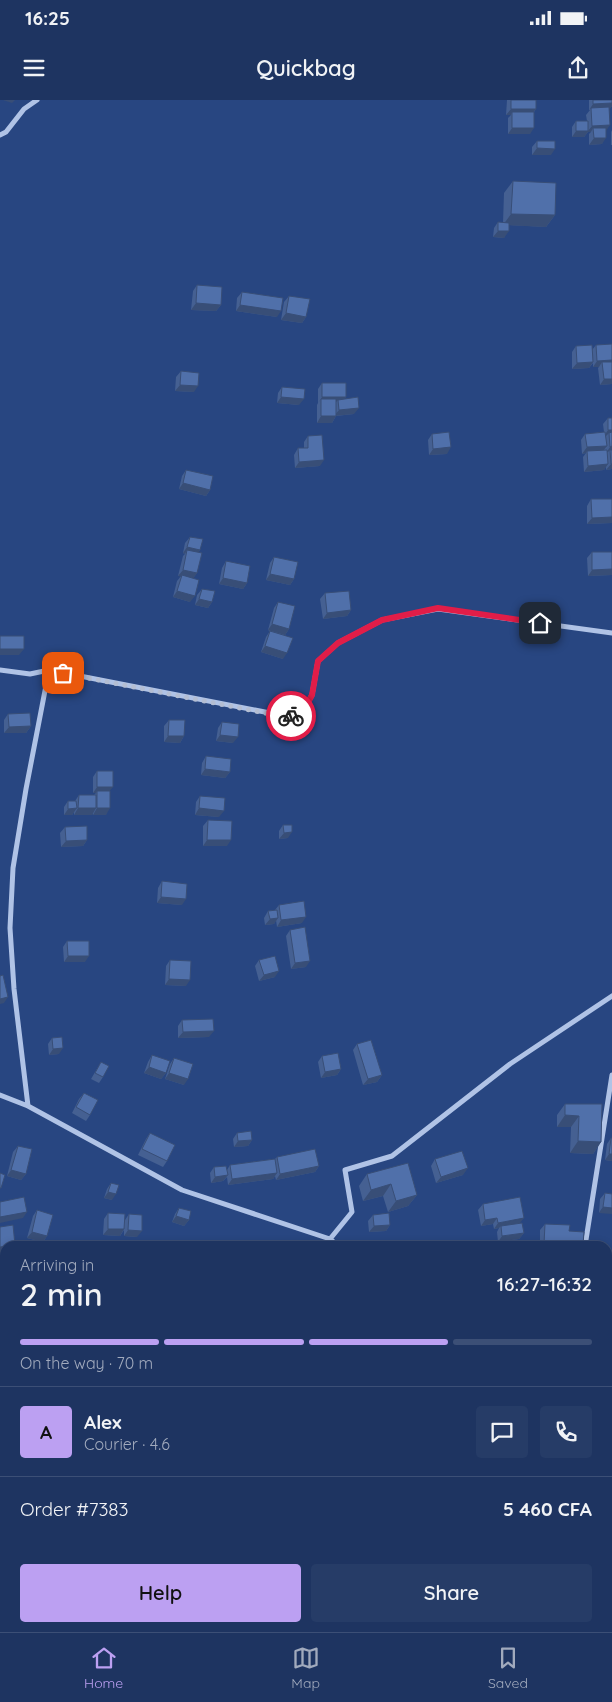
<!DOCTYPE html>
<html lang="en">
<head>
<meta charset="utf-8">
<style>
  body { margin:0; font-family:Quicksand,sans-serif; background:#263c67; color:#f1f3f6; height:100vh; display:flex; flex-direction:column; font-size:19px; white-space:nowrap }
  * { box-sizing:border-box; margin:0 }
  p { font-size:16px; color:#a1aabd }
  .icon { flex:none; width:28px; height:28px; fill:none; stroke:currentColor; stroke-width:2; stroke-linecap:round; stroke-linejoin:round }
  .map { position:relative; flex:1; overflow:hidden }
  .panel { position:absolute; left:0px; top:1141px; width:612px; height:391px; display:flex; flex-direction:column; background:#1e3461; border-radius:15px 15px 0 0; box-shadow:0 2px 8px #0003,0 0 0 1px #3c4f76 }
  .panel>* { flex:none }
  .pin { position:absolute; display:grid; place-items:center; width:42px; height:42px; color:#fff; margin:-21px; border-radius:10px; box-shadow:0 2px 8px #0006 }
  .courier { position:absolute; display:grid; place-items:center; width:50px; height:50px; margin:-25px; border:4px solid #e11d48; border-radius:50%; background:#fff; color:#222; box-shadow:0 1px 6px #0007 }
  .summary em { font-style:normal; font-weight:600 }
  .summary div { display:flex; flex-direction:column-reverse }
  .summary { display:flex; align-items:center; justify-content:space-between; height:85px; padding:0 20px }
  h1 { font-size:32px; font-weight:600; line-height:38px }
  .bar { display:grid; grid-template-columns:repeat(4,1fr); gap:8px 5px; align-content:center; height:60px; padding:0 20px }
  .bar i { height:6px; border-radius:4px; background:#3c4f76 }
  .bar .active { background:#bca0f2 }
  .bar p { grid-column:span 4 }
  .line { display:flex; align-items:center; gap:12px; padding:0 20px; border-top:1px solid #3c4f76 }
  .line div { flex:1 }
  .round { display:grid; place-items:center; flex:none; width:52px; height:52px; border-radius:5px; background:#263c67 }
  .action { display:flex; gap:10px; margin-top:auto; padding:10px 20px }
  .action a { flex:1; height:58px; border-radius:5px; background:#bca0f2; color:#111; font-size:20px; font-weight:600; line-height:58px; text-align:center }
  .action a+a { background:#263c67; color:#f1f3f6 }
  .status { display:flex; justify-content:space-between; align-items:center; height:35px; padding:0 25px; background:#1e3461; direction:ltr }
  .status svg { height:14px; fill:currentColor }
  header { display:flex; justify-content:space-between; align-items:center; height:65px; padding:0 20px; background:#1e3461; font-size:22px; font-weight:600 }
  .tabs { display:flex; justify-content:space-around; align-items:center; height:70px; border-top:1px solid #3c4f76; background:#1e3461; font-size:14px; color:#a1aabd }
  .tabs a { display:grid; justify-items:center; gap:2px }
  .tabs .active { color:#bca0f2 }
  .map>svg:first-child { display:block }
</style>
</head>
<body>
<div class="status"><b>16:25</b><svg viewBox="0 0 49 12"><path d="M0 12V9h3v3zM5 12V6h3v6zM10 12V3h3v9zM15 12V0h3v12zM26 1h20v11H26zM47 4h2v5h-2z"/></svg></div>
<header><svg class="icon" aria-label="menu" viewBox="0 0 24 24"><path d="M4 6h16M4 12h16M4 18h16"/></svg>Quickbag<svg class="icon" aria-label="share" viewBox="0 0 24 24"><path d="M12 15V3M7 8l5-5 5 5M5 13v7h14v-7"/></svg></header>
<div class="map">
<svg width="612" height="1532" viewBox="0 0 612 1532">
  <rect width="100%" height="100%" fill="#284681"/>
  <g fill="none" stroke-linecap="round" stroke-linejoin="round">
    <path stroke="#b0c3e6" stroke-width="5" d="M0,35L6,32L24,9L37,0
      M0,570L30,574L49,570L270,613L300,617L312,595L318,561L338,543L382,520L438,509L612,533
      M0,995L28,1006L182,1090L330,1139L338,1146
      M28,1006L14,889L10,828L13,768L26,689L49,570
      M330,1139L352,1112L345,1070L392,1056L510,964L612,896
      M585,1146L612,975
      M608,1327L612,1329
      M187,1532L198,1528"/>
  </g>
  <path fill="#456092" d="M507,0H536V9L534,12L530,34H508V18L511,15H506Z
    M589,0H612V6L609,9L606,31L602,44L589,45V34L591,32H588L584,37H572V27L576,21H587L586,15L590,10H589Z
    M612,30V45H611V32Z
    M537,41L551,55H532V47Z
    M513,81L555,115L546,127L509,125L504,138L493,137L494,128L498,122L503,123L504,93Z
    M197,185L221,205L216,211L191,210L193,191Z
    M242,192L277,217L236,211L237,198Z
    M289,196L306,217L302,223L281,220L284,202Z
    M596,245L612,284L600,285L598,268L599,267H593V263L589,268L572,269V252L576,246L592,250Z
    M181,271L194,292L175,291L176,277Z
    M322,283L346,297L344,299L354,314L336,316L332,323H317V305L318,303V289Z
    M282,287L299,305L277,303L278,293Z
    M608,318L612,369L606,370V366L604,370L584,372L583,357L586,353L582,354L581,340L585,334L604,332L603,324Z
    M432,334L447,354L429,355L428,340Z
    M308,336L320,366L295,368L294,355L298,348H304V342Z
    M186,370L210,390L206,396L179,389L182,376Z
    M591,399H612V423L587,424V406Z
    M190,437L200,450L198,453L197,473L193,478L190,502L173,497L177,481L181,476H178L183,456L185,454L183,453L185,443Z
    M592,452H612V475L588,476L587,458Z
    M274,457L294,479L290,485L266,480L270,463Z
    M226,461L247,483L243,489L219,484L222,468Z
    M202,489L212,502L208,508L195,505L197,495Z
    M325,493L351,510L347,516L323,519L320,499Z
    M278,502L289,529L285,535L283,559L261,552L266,537L270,531L268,530L274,508Z
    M8,614L31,626L26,633H4V620Z
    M169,620L184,636L180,643L164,642V626Z
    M222,622L233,643L216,641L218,628Z
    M206,656L230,672L225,678L201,675L202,663Z
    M97,671L110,691L106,715H93V713L92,715H74V712L72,715H64V707L68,701H75L79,695H94L96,693H93V677Z
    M200,696L219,717L195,715L196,702Z
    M208,720L227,746H203V726Z
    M283,725L288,738L279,739V731Z
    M65,727L87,740L83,746L61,747L60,733Z
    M162,781L182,805L157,803L158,788Z
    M279,805L302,823L277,827L276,820L274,824L265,825L264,818L268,811L275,810Z
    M290,830L306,867L291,869L286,836Z
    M67,841L85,862H64L63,847Z
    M170,860L186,886L165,885L166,866Z
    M259,860L275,877L259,881L255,866Z
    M182,920L209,937L178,938V926Z
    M52,938L59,954L49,955L48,944Z
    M357,944L382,975L377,982L363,985L353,950Z
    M152,955L166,973L161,979L144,973L148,962Z
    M322,956L341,969L337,975L321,978L318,962Z
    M174,958L184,985L165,979L170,964Z
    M101,962L103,977L99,983L91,979Z
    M84,993L90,1015L86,1021L72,1013L79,999Z
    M565,1004H602L601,1042L593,1054L570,1053L571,1027H557V1015Z
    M150,1033L167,1061L163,1067L138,1055L146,1039Z
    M237,1033L252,1040L248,1046L234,1047L233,1039Z
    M611,1038L612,1061L605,1060L607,1044Z
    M18,1046L26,1074L21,1080L7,1076L13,1052Z
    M277,1057L319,1066L315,1072L276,1080L275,1076L273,1079L228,1085L227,1077L223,1081L211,1083L210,1073L214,1067L227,1070L230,1065L275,1059Z
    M435,1059L463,1075L436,1083L431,1066Z
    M367,1074L417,1095L408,1106L388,1112L383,1096L363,1101L359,1086Z
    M111,1083L112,1100L104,1098L107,1089Z
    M605,1093L612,1094L599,1113L600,1099Z
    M483,1104L520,1123L524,1133L519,1139L498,1142L497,1132L499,1128L494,1129L493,1124L481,1126L478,1110Z
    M179,1108L189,1120L184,1126L172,1122L175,1114Z
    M37,1110L47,1136L43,1142L27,1138L33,1116Z
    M108,1113L125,1120L129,1114L137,1137L124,1136V1130L120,1136L103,1135L104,1119Z
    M373,1115L390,1125L386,1131L369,1132L368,1121Z
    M545,1124L569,1131L582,1146H540V1130Z
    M0,1127L5,1146L0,1173Z
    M3,1358L5,1382H0V1362Z
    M3,1399H5V1431H1L0,1404Z
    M570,1528H608L612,1532H567Z"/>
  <path fill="#384e77" d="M3,0H15L12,3Z
    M612,3V6L610,9L591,10V8L589,10L593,4Z
    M511,9H536L531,15L512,12L511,15H506Z
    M610,25L606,31L593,28L591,32H588L584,37H572L576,31H588L592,26Z
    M512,28H534L530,34H508Z
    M594,38H606L602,44L589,45Z
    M537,48L555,49L551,55H532Z
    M511,114L555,115L546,127L503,125Z
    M498,131H509L504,138L493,137Z
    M196,203L221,205L216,211L191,210Z
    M240,205L281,211L277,217L236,211Z
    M286,213L306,217L302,223L281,220Z
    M612,260V266L602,262L599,267H593L597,261Z
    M593,262L589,268L572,269L577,263Z
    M604,279H612V284L600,285Z
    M180,285L198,286L194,292L175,291Z
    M281,297L304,299L299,305L277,303Z
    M322,297H346L341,303L338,300L335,303L321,299L318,303Z
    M359,308L354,314L334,316L339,310Z
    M321,316H336L332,323H317Z
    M608,330H612V336L609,333L606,336H604Z
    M607,346L602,352L587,351L586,353L582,354L587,347Z
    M612,346V352L610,350L608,352L606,353L610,347Z
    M451,347L447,354L429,355L433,349Z
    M324,360L320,366L295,368L299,362Z
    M608,364L604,370L584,372L588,366Z
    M611,364H612V369L606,370Z
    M183,383L210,390L206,396L179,389Z
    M612,417V423L587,424L592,418Z
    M187,447L200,450L196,456L187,450L185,454L183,453Z
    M612,469V475L588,476L592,470Z
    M183,470L197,473L193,479L178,476Z
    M270,474L294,479L290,485L266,480Z
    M223,478L247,483L243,489L219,484Z
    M177,491L195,496L190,502L173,497Z
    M199,499L212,502L208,508L195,505Z
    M351,510L347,516L323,519L327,513Z
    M272,524L289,529L285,535L268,530Z
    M265,546L287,553L283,559L261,552Z
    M0,549H24L19,555H0Z
    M31,626L26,633H4L9,627Z
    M220,635L238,637L233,643L216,641Z
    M168,636H184L180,643L164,642Z
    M205,669L230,672L225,678L201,675Z
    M97,687H113L108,693L97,691L96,693H93Z
    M77,708L72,715H64L68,709Z
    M78,708H96L92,715H74Z
    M97,708H110L106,715H93Z
    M199,708L224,711L219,717L195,715Z
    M292,732L288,738L279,739L284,733Z
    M87,740L83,746L61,747L66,741Z
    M207,740H231L227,746H203Z
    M161,797L186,799L182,805L157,803Z
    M306,817L302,823L277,827L281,820Z
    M278,818L274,824L265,825L270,819Z
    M68,856H89L85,862H64Z
    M310,861L306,867L291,869L295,863Z
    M279,871L275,877L259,881L264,875Z
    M169,879L190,880L186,886L165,885Z
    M8,897L4,903L0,904V899Z
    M214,931L209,937L178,938L183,932Z
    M63,948L59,954L49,955L53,949Z
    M149,967L166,973L161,979L144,973Z
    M341,969L337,975L321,978L325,972Z
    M169,973L188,979L184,985L165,979Z
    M382,975L377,982L363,985L368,979Z
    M565,1015L579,1016L571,1027H557Z
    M252,1040L248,1046L234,1047L238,1041Z
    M578,1041L601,1042L593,1054L570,1053Z
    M609,1054H612V1061L605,1060Z
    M319,1066L315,1072L276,1080L280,1074Z
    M468,1068L463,1075L436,1083L441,1077Z
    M11,1070L26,1074L21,1080L7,1076Z
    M277,1073L273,1079L228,1085L232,1079Z
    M228,1075L223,1081L211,1083L215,1077Z
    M391,1084L383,1096L363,1101L371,1090Z
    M108,1092L116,1094L112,1100L104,1098Z
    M417,1095L408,1106L388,1112L396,1101Z
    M603,1107L612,1108V1114L599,1113Z
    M27,1112L23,1118L0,1123V1117Z
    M176,1116L189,1120L184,1126L172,1122Z
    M497,1118L493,1124L481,1126L485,1120Z
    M524,1118L519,1124L501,1126L499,1128L494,1129L498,1123Z
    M390,1125L386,1131L369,1132L374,1126Z
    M108,1129H124L120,1136L103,1135Z
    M128,1130L142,1131L137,1137L124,1136Z
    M32,1132L47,1136L43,1142L27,1138Z
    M524,1133L519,1139L498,1142L502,1136Z
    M544,1144L583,1145L582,1146H542Z
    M15,1145L14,1146H5V1152L1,1151L0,1152V1147Z
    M1,1167H5V1173H0V1168Z
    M0,1215L5,1216V1222H0Z
    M608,1269H612V1272L610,1275H608Z
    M0,1307L5,1308V1314H0Z
    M3,1376H5V1382H0V1380Z
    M5,1426V1431H1Z"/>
  <path fill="#5070aa" stroke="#384e77" d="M511,0H536V9H511Z
    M593,0H612V3L593,4Z
    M609,7L610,25L592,26L591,8Z
    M512,12H534V28H512Z
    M576,21H588V31H576Z
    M593,28H606V38H594Z
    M537,41H555V49L537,48Z
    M513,81L556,83L555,115L511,114Z
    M498,122L509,123V131H498Z
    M197,185L222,187L221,205L196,203Z
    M242,192L283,198L281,211L240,205Z
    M289,196L310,199L306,217L286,213Z
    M612,244V260L597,261L596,245Z
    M592,245L593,262L577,263L576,246Z
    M602,262H612V279H604Z
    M181,271L199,273L198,286L180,285Z
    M322,283H346V297H322Z
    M282,287L305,289L304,299L281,297Z
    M358,297L359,308L339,310L338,300Z
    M321,299H336V316H321Z
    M608,318H612V330H608Z
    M449,332L451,347L433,349L432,334Z
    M605,332L607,346L587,347L585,334Z
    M612,332V346L610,347L609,333Z
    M322,335L324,360L299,362L298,348H308V336Z
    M607,350L608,364L588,366L587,351Z
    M610,350H612V364H611Z
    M186,370L213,376L210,390L183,383Z
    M591,399H612V417L592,418Z
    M190,437L203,439L200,450L187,447Z
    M187,450L202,453L197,473L183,470Z
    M592,452H612V469L592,470Z
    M274,457L298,462L294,479L270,474Z
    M226,461L250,466L247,483L223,478Z
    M182,475L199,480L195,496L177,491Z
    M202,489L215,491L212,502L199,499Z
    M349,491L351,510L327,513L325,493Z
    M278,502L295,506L289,529L272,524Z
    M270,531L293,538L287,553L265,546Z
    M0,536H24V549H0Z
    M30,613L31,626L9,627L8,614Z
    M169,620H185L184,636H168Z
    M222,622L239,624L238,637L220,635Z
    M206,656L231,659L230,672L205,669Z
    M97,671H113V687H97Z
    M97,691H110V708H97Z
    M79,695H96V708H78Z
    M200,696L225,698L224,711L199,708Z
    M68,701H76L77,708L68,709Z
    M208,720L232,721L231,740H207Z
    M283,725H292V732L284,733Z
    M87,726V740L66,741L65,727Z
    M162,781L187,784L186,799L161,797Z
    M304,801L306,817L281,820L279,805Z
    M277,810L278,818L270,819L268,811Z
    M305,827L310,861L295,863L290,830Z
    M67,841H89V856H68Z
    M275,856L279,871L264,875L259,860Z
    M170,860L191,861L190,880L169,879Z
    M3,875L8,897L0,899V876Z
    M213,919L214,931L183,932L182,920Z
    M62,937L63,948L53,949L52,938Z
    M371,940L382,975L368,979L357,944Z
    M338,953L341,969L325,972L322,956Z
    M152,955L170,961L166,973L149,967Z
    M174,958L193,964L188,979L169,973Z
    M101,962L109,966L103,977L95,973Z
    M84,993L98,1000L90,1015L76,1007Z
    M565,1004H602L601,1042L578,1041L579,1016L565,1015Z
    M251,1031L252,1040L238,1041L237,1033Z
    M150,1033L175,1045L167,1061L142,1049Z
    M611,1038H612V1054H609Z
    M18,1046L32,1049L26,1074L11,1070Z
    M315,1049L319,1066L280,1074L277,1057Z
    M462,1051L468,1068L441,1077L435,1059Z
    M275,1059L277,1073L232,1079L230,1065Z
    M408,1063L417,1095L396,1101L391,1084L371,1090L367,1074Z
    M226,1066L228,1075L215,1077L214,1067Z
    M0,1073L5,1075L1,1088H0Z
    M111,1083L119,1085L116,1094L108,1092Z
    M605,1093L612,1094V1108L603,1107Z
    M24,1097L27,1112L0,1117V1102Z
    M520,1097L524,1118L498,1123L497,1118L485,1120L483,1104Z
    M179,1108L191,1111L189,1120L176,1116Z
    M37,1110L53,1115L47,1136L32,1132Z
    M108,1113L125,1114L124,1129H108Z
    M389,1113L390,1125L374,1126L373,1115Z
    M129,1114L142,1115V1131L128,1130Z
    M522,1123L524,1133L502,1136L501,1126Z
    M545,1124L570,1125L569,1131L584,1132L583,1145L544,1144Z
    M13,1125L15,1145L0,1147V1127Z
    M496,1142V1146H478V1144Z
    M502,1142H527V1146H502Z
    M1,1151H5V1167H1Z
    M0,1198H5V1216L0,1215Z
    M608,1249H612V1269H608Z
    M0,1292H5V1308L0,1307Z
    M608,1293H611V1308H608Z
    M3,1358H5V1376H3Z
    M609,1367L610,1381H608V1368Z
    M3,1399H5V1420Z
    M608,1504H612V1532H574V1528H608Z"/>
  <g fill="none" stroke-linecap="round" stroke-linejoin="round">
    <path stroke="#b4bed3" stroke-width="5" stroke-dasharray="0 9" d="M63,573L270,614L291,616"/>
    <path stroke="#e11d48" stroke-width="6" d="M291,616L300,617L312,595L318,561L338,543L382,520L438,508L540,523"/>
  </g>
</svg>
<div class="pin" style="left:63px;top:573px;background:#ea580c"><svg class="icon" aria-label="bag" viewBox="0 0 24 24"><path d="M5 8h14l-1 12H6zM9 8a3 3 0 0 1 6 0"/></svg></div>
<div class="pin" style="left:540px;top:523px;background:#1f2937"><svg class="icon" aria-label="home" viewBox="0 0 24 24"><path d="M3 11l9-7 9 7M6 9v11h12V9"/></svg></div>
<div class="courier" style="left:291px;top:616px"><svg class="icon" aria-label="bike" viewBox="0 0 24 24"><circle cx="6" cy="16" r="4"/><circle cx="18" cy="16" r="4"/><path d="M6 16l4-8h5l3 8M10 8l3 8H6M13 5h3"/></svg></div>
<section class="panel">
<div class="summary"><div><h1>2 min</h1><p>Arriving in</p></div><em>16:27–16:32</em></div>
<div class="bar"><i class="active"></i><i class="active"></i><i class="active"></i><i></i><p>On the way · 70 m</p></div>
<div class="line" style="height:90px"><b class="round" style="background:#bca0f2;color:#111">A</b><div><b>Alex</b><p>Courier · 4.6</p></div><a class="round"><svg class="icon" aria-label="chat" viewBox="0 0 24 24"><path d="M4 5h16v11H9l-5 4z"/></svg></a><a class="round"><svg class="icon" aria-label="phone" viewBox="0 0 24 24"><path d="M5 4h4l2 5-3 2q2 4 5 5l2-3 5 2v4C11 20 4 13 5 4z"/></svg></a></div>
<div class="line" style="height:65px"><div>Order #7383</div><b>5 460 CFA</b></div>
<div class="action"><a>Help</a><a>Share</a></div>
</section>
</div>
<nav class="tabs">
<a class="active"><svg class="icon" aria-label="home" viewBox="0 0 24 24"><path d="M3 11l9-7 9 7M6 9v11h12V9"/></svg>Home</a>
<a><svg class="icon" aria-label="map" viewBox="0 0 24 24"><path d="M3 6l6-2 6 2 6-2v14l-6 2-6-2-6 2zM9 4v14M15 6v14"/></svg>Map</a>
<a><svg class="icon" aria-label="saved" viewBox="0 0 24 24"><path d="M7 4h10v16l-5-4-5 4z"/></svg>Saved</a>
</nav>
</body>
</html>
